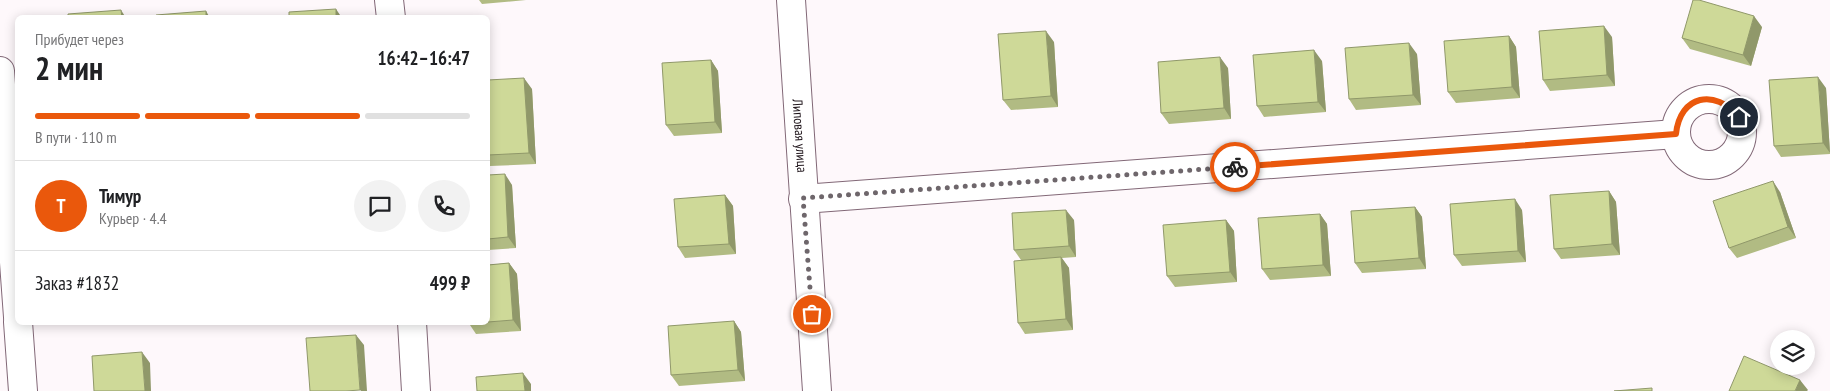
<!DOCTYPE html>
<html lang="ru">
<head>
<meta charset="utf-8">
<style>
  body { margin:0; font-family:"PT Sans Narrow",sans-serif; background:#f2f2f2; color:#202124; height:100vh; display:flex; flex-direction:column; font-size:19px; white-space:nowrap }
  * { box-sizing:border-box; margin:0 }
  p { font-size:16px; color:#757577 }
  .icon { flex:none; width:28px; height:28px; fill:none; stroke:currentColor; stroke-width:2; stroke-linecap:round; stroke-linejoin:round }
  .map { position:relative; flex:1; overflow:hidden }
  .panel { position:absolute; left:15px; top:15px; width:475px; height:310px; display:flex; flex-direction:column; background:#fff; border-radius:8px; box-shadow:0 2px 12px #0003 }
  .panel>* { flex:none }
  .fabs { position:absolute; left:1770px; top:330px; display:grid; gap:10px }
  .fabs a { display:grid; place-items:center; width:45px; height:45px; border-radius:50%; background:#fff; box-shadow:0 2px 12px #0003; font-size:25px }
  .pin { position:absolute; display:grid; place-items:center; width:42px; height:42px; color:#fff; margin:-21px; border:2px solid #fff; border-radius:50%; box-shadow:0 1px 5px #0007 }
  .courier { position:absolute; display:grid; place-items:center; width:50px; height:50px; margin:-25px; border:4px solid #ea580c; border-radius:50%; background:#fff; color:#222; box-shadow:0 1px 6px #0007 }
  .summary em { font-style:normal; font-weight:700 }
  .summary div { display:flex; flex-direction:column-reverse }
  .summary { display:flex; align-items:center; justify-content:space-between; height:85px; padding:0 20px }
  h1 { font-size:32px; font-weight:700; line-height:38px }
  .bar { display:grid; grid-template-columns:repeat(4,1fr); gap:8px 5px; align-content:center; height:60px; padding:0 20px }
  .bar i { height:6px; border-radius:4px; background:#e0e0e0 }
  .bar .selected { background:#ea580c }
  .bar p { grid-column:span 4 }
  .line { display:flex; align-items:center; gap:12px; padding:0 20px; border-top:1px solid #e0e0e0 }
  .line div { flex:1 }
  .round { display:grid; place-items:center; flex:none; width:52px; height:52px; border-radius:26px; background:#f2f2f2 }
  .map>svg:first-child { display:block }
</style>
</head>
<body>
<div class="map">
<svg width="1830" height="391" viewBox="0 0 1830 391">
  <rect width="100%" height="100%" fill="#fef8fb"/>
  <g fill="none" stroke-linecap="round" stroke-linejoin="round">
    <defs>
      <g id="minor">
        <path d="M389,0L391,18"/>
        <path id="s1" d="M791,0L817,391"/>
        <path d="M0,71L18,317"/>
        <circle cx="1709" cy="132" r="33"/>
        <path d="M803,199L1676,134"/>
        <path d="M18,322L23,391"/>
        <path d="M412,322L416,391"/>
      </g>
    </defs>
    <use href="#minor" stroke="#826877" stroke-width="30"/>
    <use href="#minor" stroke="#fff" stroke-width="28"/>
  </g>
  <path fill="#b1bb83" d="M479,0H526L482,4Z
    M1762,27L1751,66L1690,49L1682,38Z
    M1509,36L1516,47L1520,98L1456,103L1448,92Z
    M1612,37L1615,86L1550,91L1543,80Z
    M1054,42L1058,107L1011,110L1003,100Z
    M1417,54L1421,105L1356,110L1349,99Z
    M711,60L718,71L722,133L674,136L666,125Z
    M1322,61L1326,112L1264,117L1257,106Z
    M1228,68L1231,119L1169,124L1161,113Z
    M488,80L532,89L536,164L490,166L488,162Z
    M1826,88L1830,154L1781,157L1774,146Z
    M488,175L512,185L516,248L488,250Z
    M1609,191L1616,202L1620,255L1561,259L1554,249Z
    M1780,192L1796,238L1737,258L1729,248Z
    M725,195L733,206L736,254L685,258L678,247Z
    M1415,207L1422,217L1426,269L1362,273L1355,263Z
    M1522,210L1526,262L1462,266L1454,255Z
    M1320,214L1327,224L1331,276L1270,280L1262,269Z
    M1074,220L1076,257L1062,258L1069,268L1073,330L1025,334L1018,323L1021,260L1014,250Z
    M1226,220L1234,231L1237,282L1175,287L1167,276Z
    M509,263L517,274L521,331L476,334L468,322H488V265Z
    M734,321L741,332L745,381L679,386L671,375Z"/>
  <path fill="#90986a" d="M336,9L342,18H336Z
    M121,10L126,18H122Z
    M206,11L210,18H206Z
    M1754,16L1762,27L1751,66L1743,55Z
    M1604,26L1612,37L1615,86L1607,75Z
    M1046,31L1054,42L1058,107L1051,96Z
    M1509,36L1516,47L1520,98L1512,87Z
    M1409,43L1417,54L1421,105L1413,95Z
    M1314,50L1322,61L1326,112L1318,102Z
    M1220,57L1228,68L1231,119L1224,108Z
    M711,60L718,71L722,133L715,122Z
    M1818,77L1826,88L1830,153L1823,143Z
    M524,78L532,89L536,164L529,153Z
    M505,174L512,185L516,248L508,237Z
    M1773,181L1780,192L1796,238L1788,227Z
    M1609,191L1616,202L1620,255L1612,244Z
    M725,195L733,206L736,254L729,244Z
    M1515,199L1522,210L1526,262L1518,251Z
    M1415,207L1422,217L1426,269L1419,258Z
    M1066,210L1074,220L1076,257L1069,246Z
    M1320,214L1327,224L1331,276L1323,265Z
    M1226,220L1234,231L1237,282L1230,272Z
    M1061,257L1069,268L1073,330L1066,319Z
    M509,263L517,274L521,331L513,320Z
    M734,321L741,332L745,381L738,370Z
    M356,335L364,345L367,391H361L360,390Z
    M142,352L150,363L151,391H145Z
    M523,373L531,384V391H525Z
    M1800,380L1808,390L1807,391H1795Z"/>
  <path fill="#ced998" stroke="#90986a" d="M1693,0H1699L1754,16L1743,55L1682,38Z
    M336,9V18H289V12Z
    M121,10L122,18H68V14Z
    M206,11V18H156V15Z
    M1604,26L1607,75L1543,80L1539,31Z
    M1046,31L1051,96L1003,100L998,34Z
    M1509,36L1512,87L1448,92L1444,41Z
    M1409,43L1413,95L1349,99L1345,48Z
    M1314,50L1318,102L1257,106L1253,55Z
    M1220,57L1224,108L1161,113L1158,62Z
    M711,60L715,122L666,125L662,63Z
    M1818,77L1823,143L1774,146L1769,80Z
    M524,78L529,153L488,155V80Z
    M505,174L508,237L488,239V175Z
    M1773,181L1788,227L1729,248L1713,201Z
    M1609,191L1612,244L1554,249L1550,195Z
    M725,195L729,244L678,247L674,199Z
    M1515,199L1518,251L1454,255L1450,204Z
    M1415,207L1419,258L1355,263L1351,211Z
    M1066,210L1069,246L1014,250L1012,213Z
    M1320,214L1323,265L1262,269L1258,218Z
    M1226,220L1230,272L1167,276L1163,225Z
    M1061,257L1066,319L1018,323L1014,261Z
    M509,263L513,320L488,322V265Z
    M734,321L738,370L671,375L668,326Z
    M356,335L360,390L346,391H310L306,338Z
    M142,352L145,391H94L92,356Z
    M1744,356L1800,380L1795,391H1729Z
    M523,373L525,391H477L476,377Z
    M1652,388V391H1614Z"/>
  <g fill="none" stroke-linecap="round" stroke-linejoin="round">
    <path stroke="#6e666b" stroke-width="5" stroke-dasharray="0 9" d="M812,314L803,198L1235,167"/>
    <path stroke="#ea580c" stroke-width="6" d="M1235,167L1676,134C1680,95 1715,88 1739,117"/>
  </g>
  <g text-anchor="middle" stroke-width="4.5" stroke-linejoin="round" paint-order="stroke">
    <g font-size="14" fill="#21171d" stroke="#fff">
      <text dy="5" stroke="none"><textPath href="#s1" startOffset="136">Липовая улица</textPath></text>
    </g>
  </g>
</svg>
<div class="fabs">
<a><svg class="icon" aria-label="layers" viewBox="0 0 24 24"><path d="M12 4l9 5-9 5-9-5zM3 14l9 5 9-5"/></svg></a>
</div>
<div class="pin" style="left:812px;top:314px;background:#ea580c"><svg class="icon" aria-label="bag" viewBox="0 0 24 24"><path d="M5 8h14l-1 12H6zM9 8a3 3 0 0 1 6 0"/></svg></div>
<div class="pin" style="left:1739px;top:117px;background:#1f2937"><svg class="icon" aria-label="home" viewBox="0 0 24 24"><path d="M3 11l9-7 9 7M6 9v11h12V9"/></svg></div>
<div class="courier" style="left:1235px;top:167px"><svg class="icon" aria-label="bike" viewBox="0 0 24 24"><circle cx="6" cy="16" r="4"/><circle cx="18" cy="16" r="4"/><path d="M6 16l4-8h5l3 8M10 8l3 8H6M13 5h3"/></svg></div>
<section class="panel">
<div class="summary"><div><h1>2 мин</h1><p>Прибудет через</p></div><em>16:42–16:47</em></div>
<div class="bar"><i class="selected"></i><i class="selected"></i><i class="selected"></i><i></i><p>В пути · 110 m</p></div>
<div class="line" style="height:90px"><b class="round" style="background:#ea580c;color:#fff">Т</b><div><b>Тимур</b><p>Курьер · 4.4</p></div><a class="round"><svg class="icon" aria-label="chat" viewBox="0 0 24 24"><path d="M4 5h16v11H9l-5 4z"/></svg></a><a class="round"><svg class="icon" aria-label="phone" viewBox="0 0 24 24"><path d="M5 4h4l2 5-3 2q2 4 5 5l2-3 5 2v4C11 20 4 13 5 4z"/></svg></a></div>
<div class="line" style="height:65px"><div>Заказ #1832</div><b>499 ₽</b></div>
</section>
</div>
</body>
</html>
